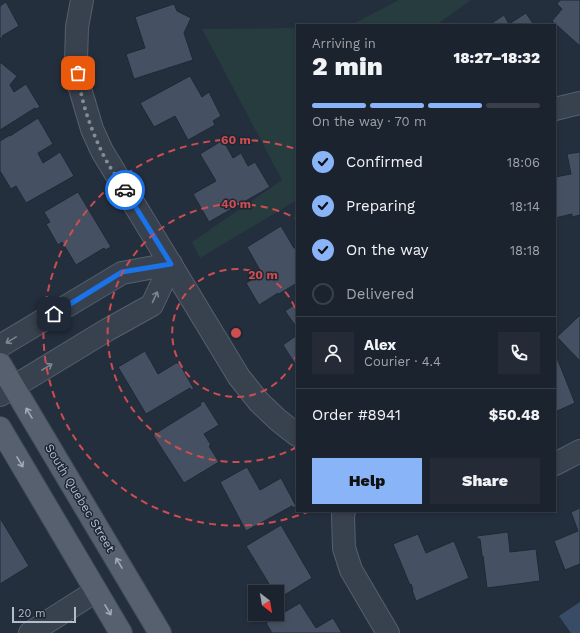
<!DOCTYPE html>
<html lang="en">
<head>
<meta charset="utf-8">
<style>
  body { margin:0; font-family:"Work Sans",sans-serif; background:#242b36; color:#f1f3f6; height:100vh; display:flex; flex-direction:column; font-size:15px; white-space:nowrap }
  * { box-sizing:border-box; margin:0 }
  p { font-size:13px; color:#a0a4aa }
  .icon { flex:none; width:22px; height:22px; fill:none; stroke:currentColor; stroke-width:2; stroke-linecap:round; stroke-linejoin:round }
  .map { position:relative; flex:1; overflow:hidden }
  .sheet { position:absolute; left:296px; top:24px; width:260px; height:488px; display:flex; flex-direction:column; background:#1b232e; border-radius:0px; box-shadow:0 2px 6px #0003,0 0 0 1px #39404a }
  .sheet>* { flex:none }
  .needle { width:26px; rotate:149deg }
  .tools { position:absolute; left:248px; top:585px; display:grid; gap:8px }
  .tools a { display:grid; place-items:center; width:36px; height:36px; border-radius:0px; background:#1b232e; box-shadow:0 2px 6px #0003,0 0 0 1px #39404a; font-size:20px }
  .scale { position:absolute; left:12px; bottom:10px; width:64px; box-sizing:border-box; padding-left:4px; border:2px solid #b4bcc9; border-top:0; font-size:11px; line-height:14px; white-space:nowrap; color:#b4bcc9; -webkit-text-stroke:3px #1d2633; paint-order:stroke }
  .pin { position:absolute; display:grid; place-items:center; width:34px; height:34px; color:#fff; margin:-17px; border-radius:8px; box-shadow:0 2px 6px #0006 }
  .courier { position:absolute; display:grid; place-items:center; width:40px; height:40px; margin:-20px; border:3px solid #1a73e8; border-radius:50%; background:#fff; color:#222; box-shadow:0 1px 5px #0007 }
  .headline em { font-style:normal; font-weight:800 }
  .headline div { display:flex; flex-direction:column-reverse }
  .headline { display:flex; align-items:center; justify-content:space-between; height:68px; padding:0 16px }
  h1 { font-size:26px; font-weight:800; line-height:30px }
  .bar { display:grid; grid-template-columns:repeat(4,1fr); gap:6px 4px; align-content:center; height:48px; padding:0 16px }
  .bar i { height:5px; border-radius:3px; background:#39404a }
  .bar .selected { background:#8ab4f8 }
  .bar p { grid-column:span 4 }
  .line { display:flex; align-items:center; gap:10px; padding:0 16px; border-top:1px solid #39404a }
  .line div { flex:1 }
  .round { display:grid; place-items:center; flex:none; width:42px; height:42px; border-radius:0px; background:#242b36 }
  ol { padding:0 16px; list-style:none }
  li { display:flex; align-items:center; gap:12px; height:44px }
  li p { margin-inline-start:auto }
  li .icon { padding:4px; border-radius:50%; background:#8ab4f8; color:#111; stroke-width:4 }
  li:last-child { color:#a0a4aa }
  li i { width:22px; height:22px; border:2px solid #39404a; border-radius:50% }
  .button { display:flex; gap:8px; margin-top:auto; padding:8px 16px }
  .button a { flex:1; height:46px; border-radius:0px; background:#8ab4f8; color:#111; font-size:16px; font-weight:800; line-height:46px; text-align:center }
  .button a+a { background:#242b36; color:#f1f3f6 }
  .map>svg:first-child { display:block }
</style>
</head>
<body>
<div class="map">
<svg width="580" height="633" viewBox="0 0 580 633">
  <rect width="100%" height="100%" fill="#242f3e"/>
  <path fill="#263c3f" d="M399,0H471L436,25H351Z
    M297,28V200L200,258L192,242L282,180L202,29Z"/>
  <path fill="#394c67" d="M580,602V633H571L559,616Z"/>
  <path fill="#455162" stroke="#1f2835" d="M560,0H580V46L552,21L562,9L557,4Z
    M6,2L19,26L2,36L3,37L0,39V6Z
    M174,4L177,11L191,18L184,33L193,60L134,79L126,54L145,48L135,17Z
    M526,13L534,25H489L504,15L509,24Z
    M0,62L17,76L10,85L14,92L26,84L40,107L36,109L35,108L0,130Z
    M190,76L202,97L209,92L221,116L213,121L215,125L188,140L175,116L154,127L140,103Z
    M38,118L53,144L38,153L43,163L60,152L74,176L26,203L16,186L11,189L0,171V141L10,135V136Z
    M223,140L233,158L241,153L248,166L255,162L270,187L209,222L193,194L216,181L200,154Z
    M580,152V215L572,217V214L555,218V177L571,174L567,154Z
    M78,192L111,247L105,250L104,248L76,265L62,242L58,245L46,224L50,222L44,212Z
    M281,226L294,248H296L297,250V283L279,294L278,293L259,305L246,283L262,274L247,247Z
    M297,303V328L285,311Z
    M580,315V361L557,337Z
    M297,335V367L283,345Z
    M145,351L158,374L176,363H179L194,389L191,390L190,388L146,414L118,367Z
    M555,353L575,403L555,412Z
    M204,401L219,425L204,434L211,445L209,446L219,462L184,483L153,435L201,405L200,403Z
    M247,467L260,490L281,478L296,506L293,508L292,506L246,531L220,482Z
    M580,508V564L565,570L554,541L578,531L571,512Z
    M0,518L29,566L0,584Z
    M281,525L312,578L278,599L277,597V592H274L246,546Z
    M508,532L510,552L536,549L540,581L487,588L483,556H482L480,539H477V536Z
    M418,534L426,553L454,541L469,578L416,601L412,590H413L411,584L410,585L393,544Z
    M300,603L316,628L333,618L342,633H272L266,623Z"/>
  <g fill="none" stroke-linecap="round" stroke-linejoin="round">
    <defs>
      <path id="minor" d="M82,0L77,27L76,61L79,85L92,129L102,151L239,377L259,402L278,420L297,435
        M555,109L580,103
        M0,346L122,273L171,264
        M0,395L107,330L152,305L171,264
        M555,464L561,461L580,451
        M344,511L343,515L344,548L351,570L388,633
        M30,633L96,591"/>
      <path id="major" d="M0,364L160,633
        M0,428L121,633"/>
    </defs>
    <use href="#minor" stroke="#565f6c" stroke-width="24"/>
    <use href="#major" stroke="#414a57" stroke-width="24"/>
    <use href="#minor" stroke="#38414e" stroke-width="22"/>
    <use href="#major" stroke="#56606e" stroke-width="22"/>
  </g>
  <defs><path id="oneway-shaft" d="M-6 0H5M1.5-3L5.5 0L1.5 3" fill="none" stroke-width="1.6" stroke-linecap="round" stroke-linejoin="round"/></defs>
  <g stroke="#7c8592">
    <use href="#oneway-shaft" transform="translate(155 297) rotate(-65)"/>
    <use href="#oneway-shaft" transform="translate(11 340) rotate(149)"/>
    <use href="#oneway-shaft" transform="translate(47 367) rotate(-31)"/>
  </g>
  <g stroke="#a1aab7">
    <use href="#oneway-shaft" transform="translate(29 413) rotate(-121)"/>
    <use href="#oneway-shaft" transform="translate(20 462) rotate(59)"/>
    <use href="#oneway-shaft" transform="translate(119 563) rotate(-121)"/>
    <use href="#oneway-shaft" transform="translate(108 610) rotate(59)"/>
  </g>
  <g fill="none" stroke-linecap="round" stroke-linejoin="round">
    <path stroke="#828b98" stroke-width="4" stroke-dasharray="0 7.2" d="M78,73C80,98 90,127 101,150C107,164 117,177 125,190"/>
    <path stroke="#1a73e8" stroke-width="5" d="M54,314L122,272L171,264L125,190"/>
  </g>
  <g fill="none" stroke="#ce4d50" stroke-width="2" stroke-dasharray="7 5">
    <path d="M297 353A64 64 0 1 1 297 313"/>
    <path d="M297 447A129 129 0 1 1 297 219"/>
    <path d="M310 511A193 193 0 1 1 296 149"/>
  </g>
  <g text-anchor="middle" stroke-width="3" stroke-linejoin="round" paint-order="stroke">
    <g font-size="12" fill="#b4bcc9" stroke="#1d2633">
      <text transform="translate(80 498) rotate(59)" y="4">South Quebec Street</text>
    </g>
  </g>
  <circle cx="236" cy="333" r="6" fill="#ce4d50" stroke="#1d2633" stroke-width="2"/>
  <g font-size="12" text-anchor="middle" font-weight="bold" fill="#ce4d50" stroke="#1d2633" stroke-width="3" stroke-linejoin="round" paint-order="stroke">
    <text x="236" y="144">60 m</text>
    <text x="236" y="208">40 m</text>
    <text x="263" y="279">20 m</text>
  </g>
</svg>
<div class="tools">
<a><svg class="needle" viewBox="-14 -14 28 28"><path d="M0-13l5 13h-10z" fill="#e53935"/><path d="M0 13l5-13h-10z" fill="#a0a4aa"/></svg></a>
</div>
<div class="scale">20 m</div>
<div class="pin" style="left:78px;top:73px;background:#ea580c"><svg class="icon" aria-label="bag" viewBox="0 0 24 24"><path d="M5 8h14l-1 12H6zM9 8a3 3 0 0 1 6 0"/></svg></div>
<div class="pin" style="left:54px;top:314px;background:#1f2937"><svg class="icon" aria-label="home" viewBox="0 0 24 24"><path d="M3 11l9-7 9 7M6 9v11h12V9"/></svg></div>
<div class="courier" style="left:125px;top:190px"><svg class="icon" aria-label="car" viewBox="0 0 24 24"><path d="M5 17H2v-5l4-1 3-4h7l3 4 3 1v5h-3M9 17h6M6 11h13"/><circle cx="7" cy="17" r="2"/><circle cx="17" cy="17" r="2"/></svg></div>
<section class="sheet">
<div class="headline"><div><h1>2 min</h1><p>Arriving in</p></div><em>18:27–18:32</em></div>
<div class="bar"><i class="selected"></i><i class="selected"></i><i class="selected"></i><i></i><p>On the way · 70 m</p></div>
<ol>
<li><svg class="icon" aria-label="check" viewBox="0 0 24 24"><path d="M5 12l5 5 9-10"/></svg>Confirmed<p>18:06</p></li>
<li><svg class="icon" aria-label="check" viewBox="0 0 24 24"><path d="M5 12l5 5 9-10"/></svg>Preparing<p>18:14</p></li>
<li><svg class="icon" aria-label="check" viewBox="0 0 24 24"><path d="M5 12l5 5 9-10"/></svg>On the way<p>18:18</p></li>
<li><i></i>Delivered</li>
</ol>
<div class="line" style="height:72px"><a class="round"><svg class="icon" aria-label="person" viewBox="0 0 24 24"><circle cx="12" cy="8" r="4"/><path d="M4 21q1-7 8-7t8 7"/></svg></a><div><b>Alex</b><p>Courier · 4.4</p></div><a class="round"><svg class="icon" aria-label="phone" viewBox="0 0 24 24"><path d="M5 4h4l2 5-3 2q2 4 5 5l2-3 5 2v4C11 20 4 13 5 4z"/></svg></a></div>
<div class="line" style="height:52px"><div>Order #8941</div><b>$50.48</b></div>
<div class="button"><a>Help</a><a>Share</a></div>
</section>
</div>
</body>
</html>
